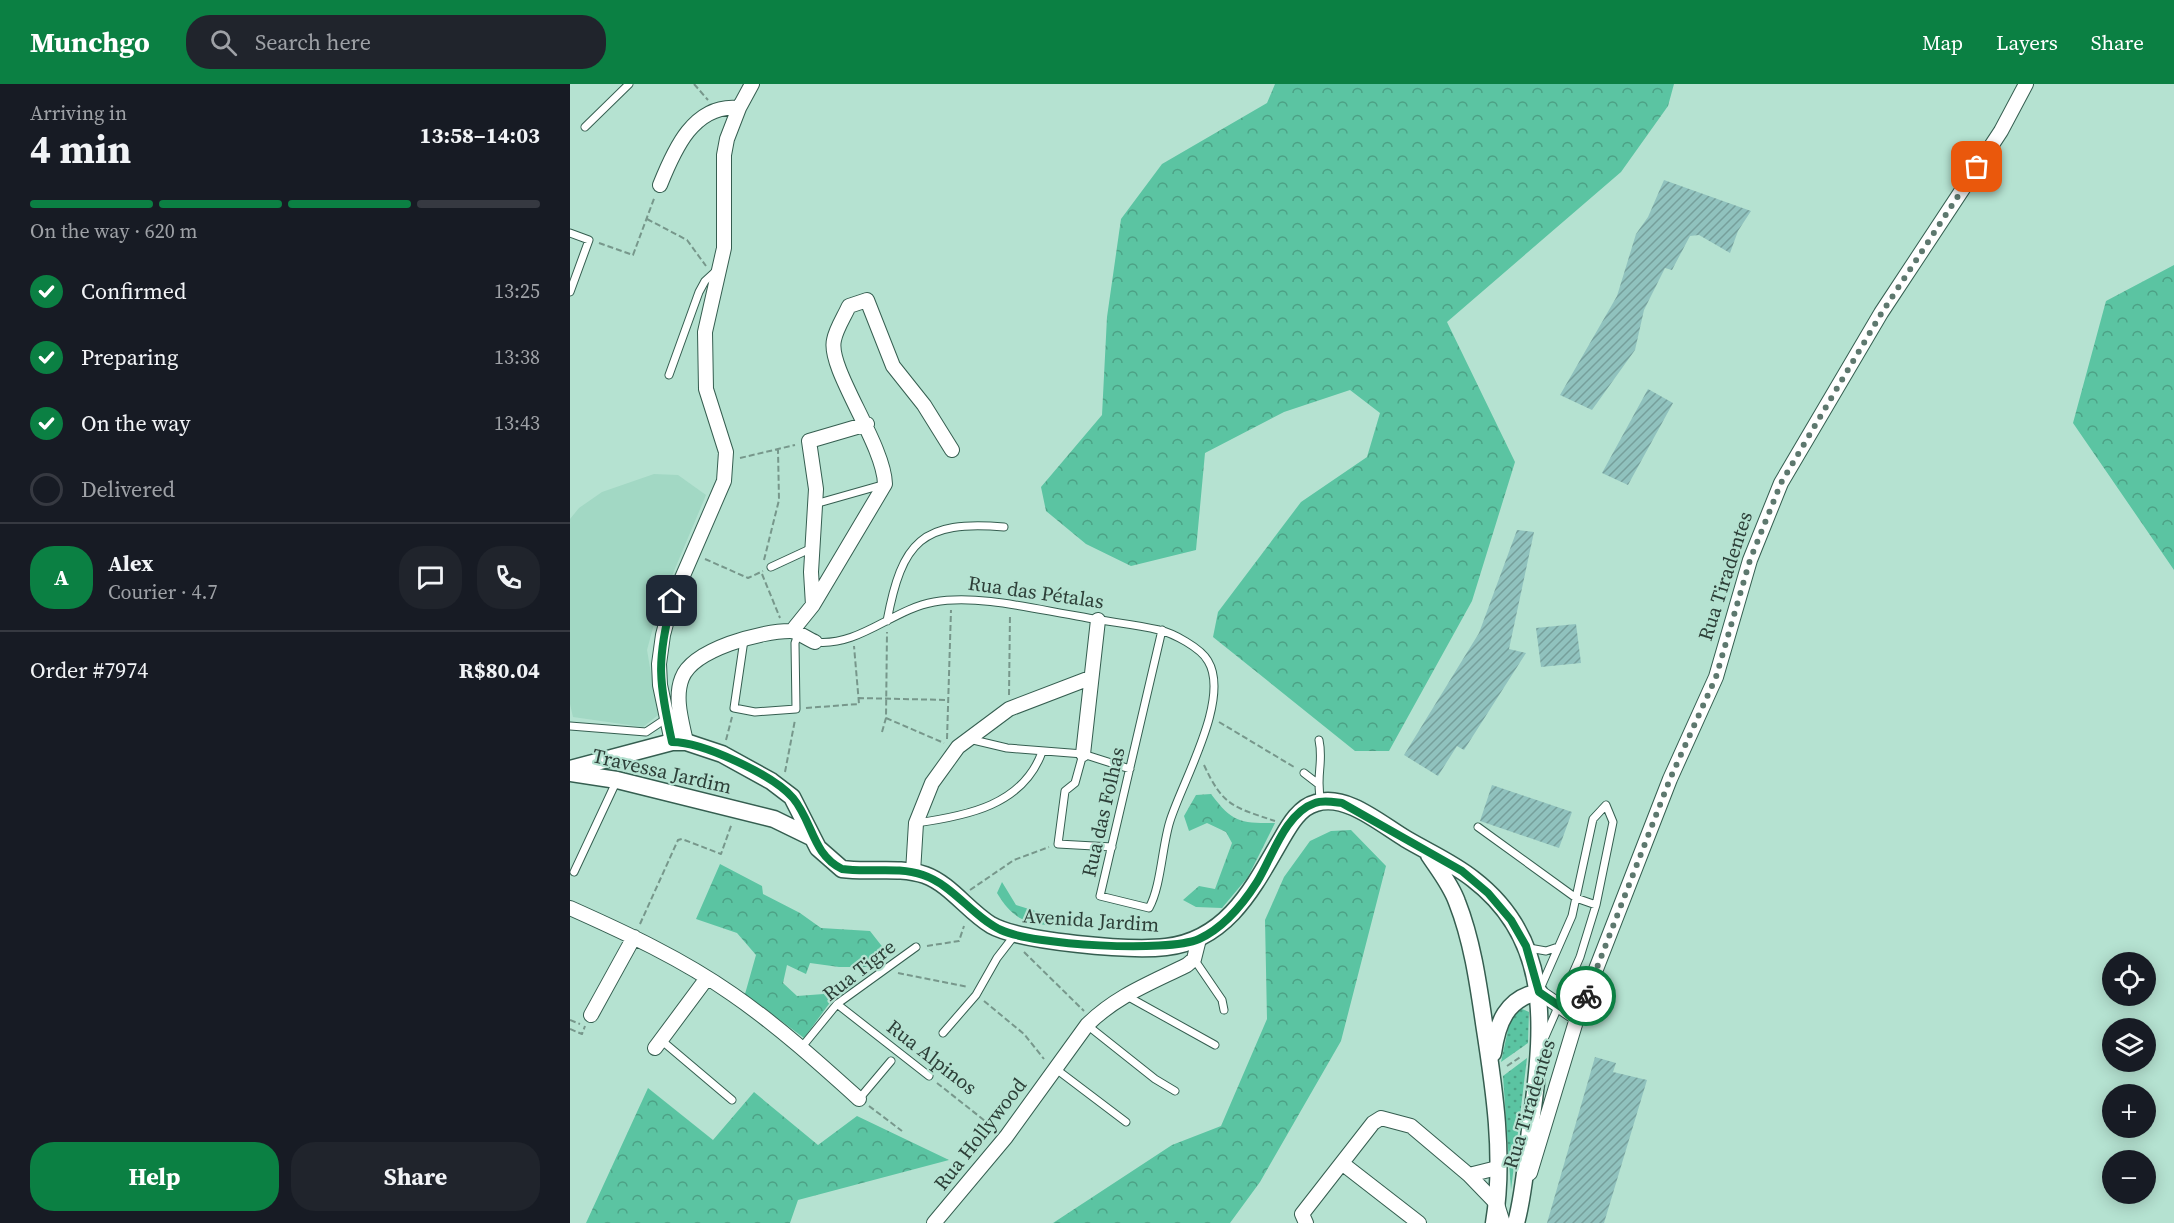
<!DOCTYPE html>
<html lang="en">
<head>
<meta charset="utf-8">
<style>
  body { margin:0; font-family:"Source Serif 4",serif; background:#20242c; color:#f1f3f6; height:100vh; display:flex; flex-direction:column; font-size:22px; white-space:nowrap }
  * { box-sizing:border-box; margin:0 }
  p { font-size:20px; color:#9ea1a6 }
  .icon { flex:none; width:33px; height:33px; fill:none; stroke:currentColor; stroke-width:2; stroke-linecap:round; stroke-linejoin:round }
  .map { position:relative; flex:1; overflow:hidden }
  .sheet { display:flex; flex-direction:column; background:#171b24; width:570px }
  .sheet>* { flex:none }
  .tools { position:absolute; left:1532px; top:868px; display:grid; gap:12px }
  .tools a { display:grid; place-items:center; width:54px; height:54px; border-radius:50%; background:#171b24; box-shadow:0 3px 15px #0003; font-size:30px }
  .pin { position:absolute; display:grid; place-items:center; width:51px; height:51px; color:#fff; margin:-26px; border-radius:12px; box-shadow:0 3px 9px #0006 }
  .courier { position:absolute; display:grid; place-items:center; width:60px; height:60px; margin:-30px; border:4px solid #0b8043; border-radius:50%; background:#fff; color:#222; box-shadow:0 2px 8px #0007 }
  .summary em { font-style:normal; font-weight:700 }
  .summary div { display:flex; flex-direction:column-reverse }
  .summary { display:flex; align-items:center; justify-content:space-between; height:102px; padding:0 30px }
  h1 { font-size:39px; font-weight:700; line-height:45px }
  .bar { display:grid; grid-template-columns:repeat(4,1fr); gap:9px 6px; align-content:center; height:72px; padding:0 30px }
  .bar i { height:8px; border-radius:4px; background:#363941 }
  .bar .selected { background:#0b8043 }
  .bar p { grid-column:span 4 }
  .line { display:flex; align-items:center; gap:15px; padding:0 30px; border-top:2px solid #363941 }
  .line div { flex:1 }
  .round { display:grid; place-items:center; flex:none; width:63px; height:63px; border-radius:24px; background:#20242c }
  ol { padding:0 30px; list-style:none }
  li { display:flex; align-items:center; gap:18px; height:66px }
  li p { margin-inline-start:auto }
  li .icon { padding:6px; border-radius:50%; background:#0b8043; color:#fff; stroke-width:4 }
  li:last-child { color:#9ea1a6 }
  li i { width:33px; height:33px; border:3px solid #363941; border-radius:50% }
  .button { display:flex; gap:12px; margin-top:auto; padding:12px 30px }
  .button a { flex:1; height:69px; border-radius:24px; background:#0b8043; color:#fff; font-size:24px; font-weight:700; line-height:69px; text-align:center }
  .button a+a { background:#20242c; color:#f1f3f6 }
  header { display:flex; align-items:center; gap:36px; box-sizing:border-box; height:84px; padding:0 30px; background:#0b8043; color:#fff }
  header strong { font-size:28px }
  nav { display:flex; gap:33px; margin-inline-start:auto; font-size:21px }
  .search { width:420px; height:54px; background:#20242c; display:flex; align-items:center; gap:15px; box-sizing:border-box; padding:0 21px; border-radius:24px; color:#9ea1a6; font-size:22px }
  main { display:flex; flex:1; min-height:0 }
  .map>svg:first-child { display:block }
</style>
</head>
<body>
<header>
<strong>Munchgo</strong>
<div class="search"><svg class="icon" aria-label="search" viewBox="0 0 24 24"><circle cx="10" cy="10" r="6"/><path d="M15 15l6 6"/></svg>Search here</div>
<nav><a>Map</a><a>Layers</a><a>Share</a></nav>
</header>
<main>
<section class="sheet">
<div class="summary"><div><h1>4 min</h1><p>Arriving in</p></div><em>13:58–14:03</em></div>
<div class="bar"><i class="selected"></i><i class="selected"></i><i class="selected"></i><i></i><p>On the way · 620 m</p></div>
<ol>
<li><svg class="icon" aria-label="check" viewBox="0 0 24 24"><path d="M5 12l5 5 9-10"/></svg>Confirmed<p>13:25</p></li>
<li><svg class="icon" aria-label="check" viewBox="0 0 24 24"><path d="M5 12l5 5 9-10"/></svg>Preparing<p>13:38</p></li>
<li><svg class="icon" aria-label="check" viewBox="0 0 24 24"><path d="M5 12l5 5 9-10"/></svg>On the way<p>13:43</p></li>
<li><i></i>Delivered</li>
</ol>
<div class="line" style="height:108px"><b class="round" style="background:#0b8043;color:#fff">A</b><div><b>Alex</b><p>Courier · 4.7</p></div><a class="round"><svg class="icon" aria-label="chat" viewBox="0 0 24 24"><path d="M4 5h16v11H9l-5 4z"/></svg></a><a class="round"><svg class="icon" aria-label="phone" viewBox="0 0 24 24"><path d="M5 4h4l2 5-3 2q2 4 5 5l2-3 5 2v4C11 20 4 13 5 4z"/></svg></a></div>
<div class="line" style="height:78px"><div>Order #7974</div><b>R$80.04</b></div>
<div class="button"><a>Help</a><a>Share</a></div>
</section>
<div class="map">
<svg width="1604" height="1139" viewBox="0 0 1604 1139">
  <defs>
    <pattern id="grass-dots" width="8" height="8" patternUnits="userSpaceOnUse" patternTransform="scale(1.5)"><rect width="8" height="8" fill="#5bc4a2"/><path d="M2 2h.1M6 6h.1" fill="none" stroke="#4ca185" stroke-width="1.8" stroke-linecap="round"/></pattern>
    <pattern id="forest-crowns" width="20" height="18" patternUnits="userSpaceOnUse" patternTransform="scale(1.5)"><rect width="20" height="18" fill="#5bc4a2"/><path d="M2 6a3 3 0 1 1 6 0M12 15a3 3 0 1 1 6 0" fill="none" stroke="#4ca185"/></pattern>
    <pattern id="building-hatch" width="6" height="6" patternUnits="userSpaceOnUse" patternTransform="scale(1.5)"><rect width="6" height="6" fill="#90c2be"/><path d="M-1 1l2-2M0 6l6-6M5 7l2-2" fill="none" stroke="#769f9b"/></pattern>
  </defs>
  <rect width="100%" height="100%" fill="#b5e2d1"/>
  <path fill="#a2d8c4" d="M84,390L108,391L136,411L88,525L77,566L88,631L73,643L3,633L0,620V435L9,424L32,408Z"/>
  <path fill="url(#grass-dots)" d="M950,924L959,928L958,959L931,978L941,932Z
    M957,974L941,1106L933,992Z"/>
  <path fill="url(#forest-crowns)" d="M705,0H1104L1098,22L1051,88L877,238L945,378L902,517L819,667H785L643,553L648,528L731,418L797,373L810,329L780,306L714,328L635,369L626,466L561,482L516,460L476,427L471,403L532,331L537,233L551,135L592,80L697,19Z
    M1604,181V486L1503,339L1536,217Z
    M641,710C663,739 670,739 705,739L678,793L652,824L626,823L613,816L629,802L645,805L662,759L656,748L637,739L619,747L614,732L626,711Z
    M781,746L816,782L771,957L690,1098L660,1139H483L602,1061L651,1042L697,935L695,836L714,793L740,757L761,747Z
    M150,780L192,802L193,810L230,829L251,844L300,847L318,870L297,883H269L240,879L236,890L217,881L213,899L227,912L267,909L234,954L175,910L186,871L167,849L126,835Z
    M432,798L446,821L475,830L480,841C453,840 441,832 427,809Z
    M78,1004L143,1056L184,1008L248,1061L287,1032L379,1076L228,1116L220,1139H16Z"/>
  <path fill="url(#building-hatch)" d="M1094,96L1181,127L1168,147L1160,169L1129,151L1120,152L1102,186L1095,184L1074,226L1065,266L1022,326L990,311L1047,212L1066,150L1078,133Z
    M1078,305L1103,319L1058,401L1032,389Z
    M947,446L964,448L939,565L956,569L894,666L887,662L868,692L834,671L909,549Z
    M1006,540L1011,579L971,583L966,544Z
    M922,701L1002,728L989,764L910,737Z
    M1025,973L1046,979L1043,988L1077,996L1034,1139H977Z"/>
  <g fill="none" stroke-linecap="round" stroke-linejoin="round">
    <defs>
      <path id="service" d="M15,43L59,0
        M0,149L19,156L0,208
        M99,291L129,208L135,197L147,186
        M245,420L312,401
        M201,483L242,464
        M317,537C332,457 352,436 434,443
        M174,556L164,624L185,628L226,625L225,559L228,550
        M245,558C289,563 323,525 364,518C409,510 468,526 513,533C538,538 564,540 589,546C603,549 631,564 638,577C661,615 612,698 600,737C592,762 591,803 579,824L530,812L592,546
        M0,642L76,648L97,634
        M399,655L437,664L513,670L560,685
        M749,656C754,679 745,693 751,718
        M513,670L505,699L495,707L488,760L542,763
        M734,689L747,699
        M346,739C397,732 453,721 472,668
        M908,743L1006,814L1026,821
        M4,788L47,696
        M959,864L976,867L988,863
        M624,875L652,916L654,926
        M970,905L1002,832L1023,735L1036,721L1043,738L1026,821L1010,873L974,955
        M555,911L645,961
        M267,920L359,992
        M517,941L585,995L605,1007
        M373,949L406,911L427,874L444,852
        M91,956L162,1016
        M231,964L267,920L346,863
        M486,985L556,1038
        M289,1015L321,977"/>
      <path id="minor" d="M90,101C104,66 124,19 169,24
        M243,521L241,488L246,405L239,357L297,340
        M222,547L243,521L315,400C314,360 257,284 264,256C266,245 274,233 279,222L297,216L323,282L354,321L382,366
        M102,658L90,601L89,580L93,551L102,517L154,397L156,368L136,305L135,248L154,164V71L157,55L169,24L182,0
        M116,658C112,638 104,614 112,594C123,565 192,547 220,547C228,547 237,555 245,558
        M513,670L528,536
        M343,788L346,739L362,699L388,663L439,625L520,594
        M0,824C56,849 112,875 162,910C207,941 248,978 289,1015
        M969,908L1007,934
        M21,931L64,853
        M85,964L137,894
        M773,1080L849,1139
        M960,1089L1007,934L1100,695L1146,593L1180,476L1211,399L1311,229L1431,47L1456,0
        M899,1091L927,1084
        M364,1139L436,1053L517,941C546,912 581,899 617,881L624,875L629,855
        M736,1139L732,1130L803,1039L811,1034L841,1042L899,1091L927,1120L933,1139"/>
      <path id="tertiary" d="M0,685L102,658H116L152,670L201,697L222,713L248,764L272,785C300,789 328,782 355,791C380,800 398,827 421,841C451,858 560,867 596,863C658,856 684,802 712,754C720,740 730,723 746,719C776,709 812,741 836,755C858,768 883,779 903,795C980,854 974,938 963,1024C957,1061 956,1102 946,1139
        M0,689L47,696L204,735L241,753
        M859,771C869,786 881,801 887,818C902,856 908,898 914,939C924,1003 935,1074 924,1139
        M923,969C927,940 936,914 969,908"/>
    </defs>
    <use href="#service" stroke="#355e50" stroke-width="9"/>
    <use href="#minor" stroke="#355e50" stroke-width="16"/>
    <use href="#tertiary" stroke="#355e50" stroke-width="19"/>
    <path stroke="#77978b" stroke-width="2" stroke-dasharray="6 3" stroke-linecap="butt" d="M124,0L138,16
      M77,135L117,156L136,182
      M29,159L63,171L85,112
      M170,374L225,361
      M135,475L178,494L193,487
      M194,476L209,416L208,366
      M192,490L210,534
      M439,611L440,530
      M288,614L378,616
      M236,624L289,620L284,562
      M316,634L374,659
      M649,638L724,683
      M312,648L316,634L317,548
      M377,655L381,526
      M156,656L162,633
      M634,681C653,722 663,723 705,737
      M215,688L225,636
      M400,806L444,776L479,763
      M70,840L108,756L112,755L151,770L162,739
      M357,862L389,857L394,842
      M454,868L514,927
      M328,889L398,903
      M414,917L454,950L474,975
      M0,936L10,940
      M0,945L12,950L15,942
      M937,982L952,972
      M367,999L424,1044
      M299,1022L332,1047"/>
    <use href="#service" stroke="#fff" stroke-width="7"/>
    <use href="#minor" stroke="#fff" stroke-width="14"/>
    <use href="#tertiary" stroke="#fff" stroke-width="16"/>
  </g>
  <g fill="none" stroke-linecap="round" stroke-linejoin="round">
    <path stroke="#5d786e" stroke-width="6" stroke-dasharray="0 10.8" d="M1016,912L1100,695L1146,593L1180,476L1211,399L1311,230L1407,83"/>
    <path stroke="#0b8043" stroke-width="8" d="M102,517C86,577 89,598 102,658C133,658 203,691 223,714C243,738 242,770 272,785C299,789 327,782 353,791C383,801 403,833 431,846C462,861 597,869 629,855C653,844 673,820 687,798C702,774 715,729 745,719C753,716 763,718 772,719L892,787L918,809L941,836L956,862L969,908L1007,934L1016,912"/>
  </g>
  <g text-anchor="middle" stroke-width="4.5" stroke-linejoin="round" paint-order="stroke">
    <g font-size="20" fill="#2d3f38" stroke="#b5e2d1">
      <text transform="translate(1155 492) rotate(-72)" y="7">Rua Tiradentes</text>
      <text transform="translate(466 508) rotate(8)" y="7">Rua das Pétalas</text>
      <text transform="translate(92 687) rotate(13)" y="7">Travessa Jardim</text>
      <text transform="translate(533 728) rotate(-77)" y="7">Rua das Folhas</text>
      <text transform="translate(521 836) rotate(4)" y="7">Avenida Jardim</text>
      <text transform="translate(289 886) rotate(-38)" y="7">Rua Tigre</text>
      <text transform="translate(362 973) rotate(38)" y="7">Rua Alpinos</text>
      <text transform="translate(959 1020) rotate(-73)" y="7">Rua Tiradentes</text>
      <text transform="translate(410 1050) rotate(-52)" y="7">Rua Hollywood</text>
    </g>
  </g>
</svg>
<div class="tools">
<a><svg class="icon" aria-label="locate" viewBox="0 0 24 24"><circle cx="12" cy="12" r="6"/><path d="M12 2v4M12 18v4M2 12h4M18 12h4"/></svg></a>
<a><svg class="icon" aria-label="layers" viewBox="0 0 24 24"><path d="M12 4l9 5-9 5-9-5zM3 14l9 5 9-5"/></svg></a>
<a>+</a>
<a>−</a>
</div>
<div class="pin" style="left:1407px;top:83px;background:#ea580c"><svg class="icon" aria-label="bag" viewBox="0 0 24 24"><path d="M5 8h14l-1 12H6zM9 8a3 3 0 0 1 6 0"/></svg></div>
<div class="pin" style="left:102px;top:517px;background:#1f2937"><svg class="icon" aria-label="home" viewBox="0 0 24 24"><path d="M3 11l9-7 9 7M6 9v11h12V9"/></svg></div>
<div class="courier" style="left:1016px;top:912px"><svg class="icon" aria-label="bike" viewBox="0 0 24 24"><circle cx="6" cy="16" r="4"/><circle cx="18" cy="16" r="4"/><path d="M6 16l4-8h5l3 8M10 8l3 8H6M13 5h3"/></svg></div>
</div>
</main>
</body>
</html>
